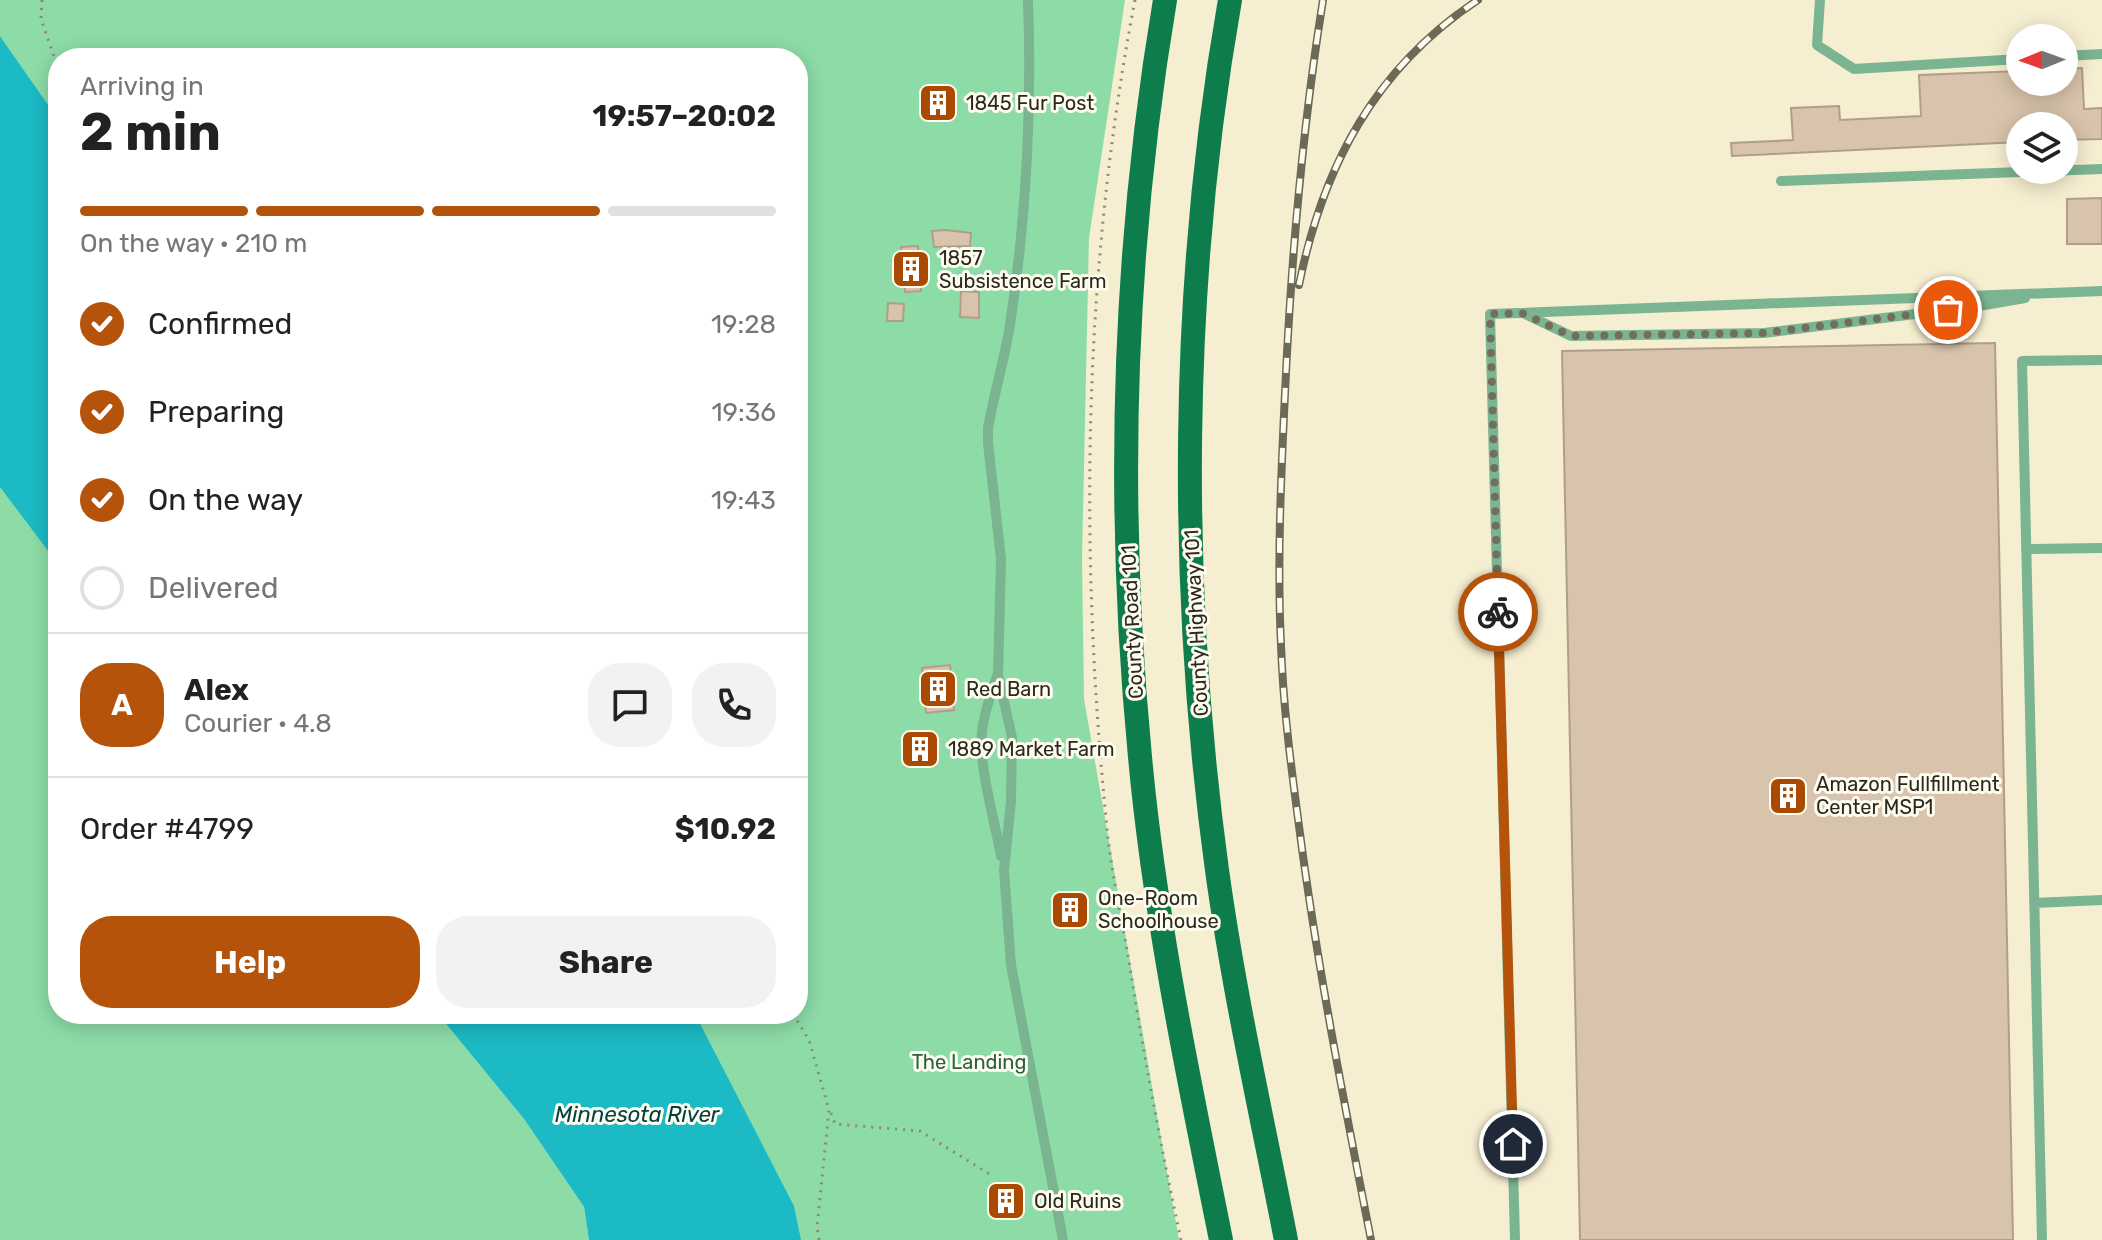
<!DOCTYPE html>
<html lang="en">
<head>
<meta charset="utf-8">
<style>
  body { margin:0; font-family:Rubik,sans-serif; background:#f2f2f2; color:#222; height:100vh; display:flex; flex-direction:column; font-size:30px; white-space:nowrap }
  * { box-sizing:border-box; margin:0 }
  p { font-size:26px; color:#767676 }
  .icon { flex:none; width:44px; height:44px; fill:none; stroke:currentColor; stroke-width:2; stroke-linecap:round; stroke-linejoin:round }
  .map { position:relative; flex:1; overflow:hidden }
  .details { position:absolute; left:48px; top:48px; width:760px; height:976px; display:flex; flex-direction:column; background:#fff; border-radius:32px; box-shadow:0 4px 20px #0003 }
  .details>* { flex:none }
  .needle { width:52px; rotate:269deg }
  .controls { position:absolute; left:2006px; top:24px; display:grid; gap:16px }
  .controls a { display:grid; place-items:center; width:72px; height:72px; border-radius:50%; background:#fff; box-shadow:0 4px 20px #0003; font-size:40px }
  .pin { position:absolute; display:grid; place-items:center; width:68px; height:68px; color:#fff; margin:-34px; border:4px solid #fff; border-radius:50%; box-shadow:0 2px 8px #0007 }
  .courier { position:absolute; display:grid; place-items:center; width:80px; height:80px; margin:-40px; border:6px solid #b45309; border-radius:50%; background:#fff; color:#222; box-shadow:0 2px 10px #0007 }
  .summary em { font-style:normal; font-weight:700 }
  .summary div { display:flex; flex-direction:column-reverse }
  .summary { display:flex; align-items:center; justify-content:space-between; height:136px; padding:0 32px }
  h1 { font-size:52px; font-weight:700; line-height:60px }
  .bar { display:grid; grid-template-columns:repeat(4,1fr); gap:12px 8px; align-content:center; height:96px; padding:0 32px }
  .bar i { height:10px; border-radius:6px; background:#e0e0e0 }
  .bar .on { background:#b45309 }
  .bar p { grid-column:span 4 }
  .line { display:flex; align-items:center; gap:20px; padding:0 32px; border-top:2px solid #e0e0e0 }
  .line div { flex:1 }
  .round { display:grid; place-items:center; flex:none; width:84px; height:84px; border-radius:32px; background:#f2f2f2 }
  ol { padding:0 32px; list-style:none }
  li { display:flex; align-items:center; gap:24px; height:88px }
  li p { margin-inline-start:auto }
  li .icon { padding:8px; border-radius:50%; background:#b45309; color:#fff; stroke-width:4 }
  li:last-child { color:#767676 }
  li i { width:44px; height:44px; border:4px solid #e0e0e0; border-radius:50% }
  .cta { display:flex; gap:16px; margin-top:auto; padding:16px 32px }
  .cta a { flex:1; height:92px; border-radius:32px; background:#b45309; color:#fff; font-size:32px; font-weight:700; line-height:92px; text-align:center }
  .cta a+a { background:#f2f2f2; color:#222 }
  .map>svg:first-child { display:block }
</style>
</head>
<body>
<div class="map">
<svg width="2102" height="1240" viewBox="0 0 2102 1240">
  <rect width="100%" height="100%" fill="#f6eed0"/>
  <path fill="#8ddca8" d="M0,0H1125L1089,238L1082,559L1084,699L1179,1240H790L691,1014H798V58H58V119L0,36Z
    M0,457L58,523V1014H438L524,1119L584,1207L589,1240H0Z"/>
  <path fill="#1cbac5" d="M0,36L58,119V564L0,487Z
    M438,1014H695L794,1206L801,1240H589L584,1207L524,1119Z"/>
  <path fill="#d8c3ac" stroke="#b29e88" stroke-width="2" d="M2082,68L2084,109L2102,108V139L2064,140V126H2020V142L1732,156L1731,143L1793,140L1791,108L1839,106L1840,120L1921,116L1919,75L2020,71V82H2064V69Z
    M934,88L948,92L941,118L927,115Z
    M2102,198V244H2067V199Z
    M946,230L971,233L970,246L934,247L932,231Z
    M918,246L921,291L905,292L901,247Z
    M961,291L979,292V318L960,317Z
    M888,303L904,304L903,321H887Z
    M1995,343L2013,1240H1580L1562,351Z
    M950,665L954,710L926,713L922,668Z
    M904,736L936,737L935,762L903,760Z
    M1063,902L1080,906L1077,918L1060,914Z
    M1021,1187L1023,1213L990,1214L989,1188Z"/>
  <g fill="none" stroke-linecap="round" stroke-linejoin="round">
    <path stroke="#8e8874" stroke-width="3" stroke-dasharray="2 6" stroke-linecap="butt" d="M42,0L41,19L58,68
      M1135,0C1082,275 1079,560 1108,838C1113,880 1122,921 1129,962C1144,1056 1161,1148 1181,1240
      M793,1014L809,1040L829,1110L817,1227L819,1240
      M831,1113L835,1124L920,1131L991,1175"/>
    <path stroke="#7ab490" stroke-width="10" d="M1028,0C1032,109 1026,223 1009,331C1003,364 994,395 988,428V443L1001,559L998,675L1012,737L1011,801L1004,870L1011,965L1063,1240
      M1820,0L1817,45L1854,69L2020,59
      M2064,56L2102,54
      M1781,181L2102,169
      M1525,314L1571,336L1764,333L1979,306L2025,298
      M2026,549L2102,548
      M997,676C991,694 984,712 982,731C978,765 995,821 1001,856
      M2034,903L2102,900
      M1515,1240L1490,314L2102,291
      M2042,1240L2022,361L2102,360"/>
    <path stroke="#0d7d4b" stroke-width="24" d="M1165,0C1123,249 1116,506 1140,757C1155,920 1189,1080 1221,1240
      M1230,0C1180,283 1178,585 1217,870C1234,994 1262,1117 1286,1240"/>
    <defs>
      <path id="rail" d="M1323,0C1302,131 1291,261 1285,393C1281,477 1277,561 1281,645C1283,705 1291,766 1299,826C1317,965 1344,1102 1371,1240
        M1299,285C1323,166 1375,68 1478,0"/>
    </defs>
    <use href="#rail" stroke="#6d6957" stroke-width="8"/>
    <use href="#rail" stroke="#fefbef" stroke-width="5" stroke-dasharray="15" stroke-linecap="butt"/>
  </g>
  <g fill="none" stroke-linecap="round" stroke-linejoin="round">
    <path stroke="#726d5c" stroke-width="8" stroke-dasharray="0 14.4" d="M1498,612L1490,314L1522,313L1571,336L1764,333L1948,310"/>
    <path stroke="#b45309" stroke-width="10" d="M1498,612L1513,1144"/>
  </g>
  <defs>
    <symbol id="building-square" viewBox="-11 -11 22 22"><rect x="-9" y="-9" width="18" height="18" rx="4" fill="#aa4a00" stroke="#fefbef"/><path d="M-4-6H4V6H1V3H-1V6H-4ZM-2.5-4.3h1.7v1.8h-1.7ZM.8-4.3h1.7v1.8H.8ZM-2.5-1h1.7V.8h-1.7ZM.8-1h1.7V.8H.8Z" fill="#fff"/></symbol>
  </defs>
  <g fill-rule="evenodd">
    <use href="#building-square" x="916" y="81" width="44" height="44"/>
    <use href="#building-square" x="889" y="247" width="44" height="44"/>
    <use href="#building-square" x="916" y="667" width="44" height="44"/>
    <use href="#building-square" x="898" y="727" width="44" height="44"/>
    <use href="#building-square" x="1766" y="774" width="44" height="44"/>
    <use href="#building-square" x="1048" y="888" width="44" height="44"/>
    <use href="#building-square" x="984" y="1179" width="44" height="44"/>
  </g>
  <g text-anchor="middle" stroke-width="6" stroke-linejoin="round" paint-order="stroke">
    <g font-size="20" fill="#2b281d" stroke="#fefbef" text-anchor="start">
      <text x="966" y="110">1845 Fur Post</text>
      <text x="939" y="265">1857<tspan x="939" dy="23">Subsistence Farm</tspan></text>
      <text x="966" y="696">Red Barn</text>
      <text x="948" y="756">1889 Market Farm</text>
      <text x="1816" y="791">Amazon Fullfillment<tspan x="1816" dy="23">Center MSP1</tspan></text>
      <text x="1098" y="905">One-Room<tspan x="1098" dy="23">Schoolhouse</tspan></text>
      <text x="1034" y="1208">Old Ruins</text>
    </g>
    <g font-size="20" fill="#2b281d" stroke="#fefbef">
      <text transform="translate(1132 622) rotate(-93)" y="7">County Road 101</text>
      <text transform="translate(1196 623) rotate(-93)" y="7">County Highway 101</text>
    </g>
    <g font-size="20" fill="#24633e" stroke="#fefbef">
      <text x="969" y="1069">The Landing</text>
    </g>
    <g font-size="22" font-style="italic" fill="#004146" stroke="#fefbef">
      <text x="637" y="1122">Minnesota River</text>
    </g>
  </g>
</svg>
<div class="controls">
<a><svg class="needle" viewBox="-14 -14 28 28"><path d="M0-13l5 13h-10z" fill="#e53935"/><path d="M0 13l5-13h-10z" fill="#767676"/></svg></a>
<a><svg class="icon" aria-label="layers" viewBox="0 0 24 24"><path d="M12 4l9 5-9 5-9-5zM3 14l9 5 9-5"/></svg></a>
</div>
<div class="pin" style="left:1948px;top:310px;background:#ea580c"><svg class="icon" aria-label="bag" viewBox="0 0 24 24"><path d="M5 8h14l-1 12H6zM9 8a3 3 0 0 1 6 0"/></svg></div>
<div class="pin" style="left:1513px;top:1144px;background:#1f2937"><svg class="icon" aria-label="home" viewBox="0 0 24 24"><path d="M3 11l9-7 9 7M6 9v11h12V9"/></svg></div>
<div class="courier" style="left:1498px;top:612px"><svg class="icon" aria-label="bike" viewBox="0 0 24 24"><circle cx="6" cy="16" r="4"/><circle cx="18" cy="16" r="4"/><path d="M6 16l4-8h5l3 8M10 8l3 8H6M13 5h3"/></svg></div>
<section class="details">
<div class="summary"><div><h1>2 min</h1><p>Arriving in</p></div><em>19:57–20:02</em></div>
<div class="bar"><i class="on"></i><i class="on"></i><i class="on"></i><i></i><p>On the way · 210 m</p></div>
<ol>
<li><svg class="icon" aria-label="check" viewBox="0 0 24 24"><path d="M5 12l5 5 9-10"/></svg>Confirmed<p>19:28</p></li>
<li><svg class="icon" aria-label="check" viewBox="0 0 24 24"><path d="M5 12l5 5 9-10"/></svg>Preparing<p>19:36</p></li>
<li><svg class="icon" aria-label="check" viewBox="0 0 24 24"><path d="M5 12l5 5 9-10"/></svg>On the way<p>19:43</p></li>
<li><i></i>Delivered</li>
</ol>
<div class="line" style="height:144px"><b class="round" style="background:#b45309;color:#fff">A</b><div><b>Alex</b><p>Courier · 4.8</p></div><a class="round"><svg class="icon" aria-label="chat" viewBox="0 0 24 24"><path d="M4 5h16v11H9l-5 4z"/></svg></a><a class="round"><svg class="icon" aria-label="phone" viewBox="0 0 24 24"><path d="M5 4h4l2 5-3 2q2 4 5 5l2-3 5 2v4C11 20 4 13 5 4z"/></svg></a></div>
<div class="line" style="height:104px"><div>Order #4799</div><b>$10.92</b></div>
<div class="cta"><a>Help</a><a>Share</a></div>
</section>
</div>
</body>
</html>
